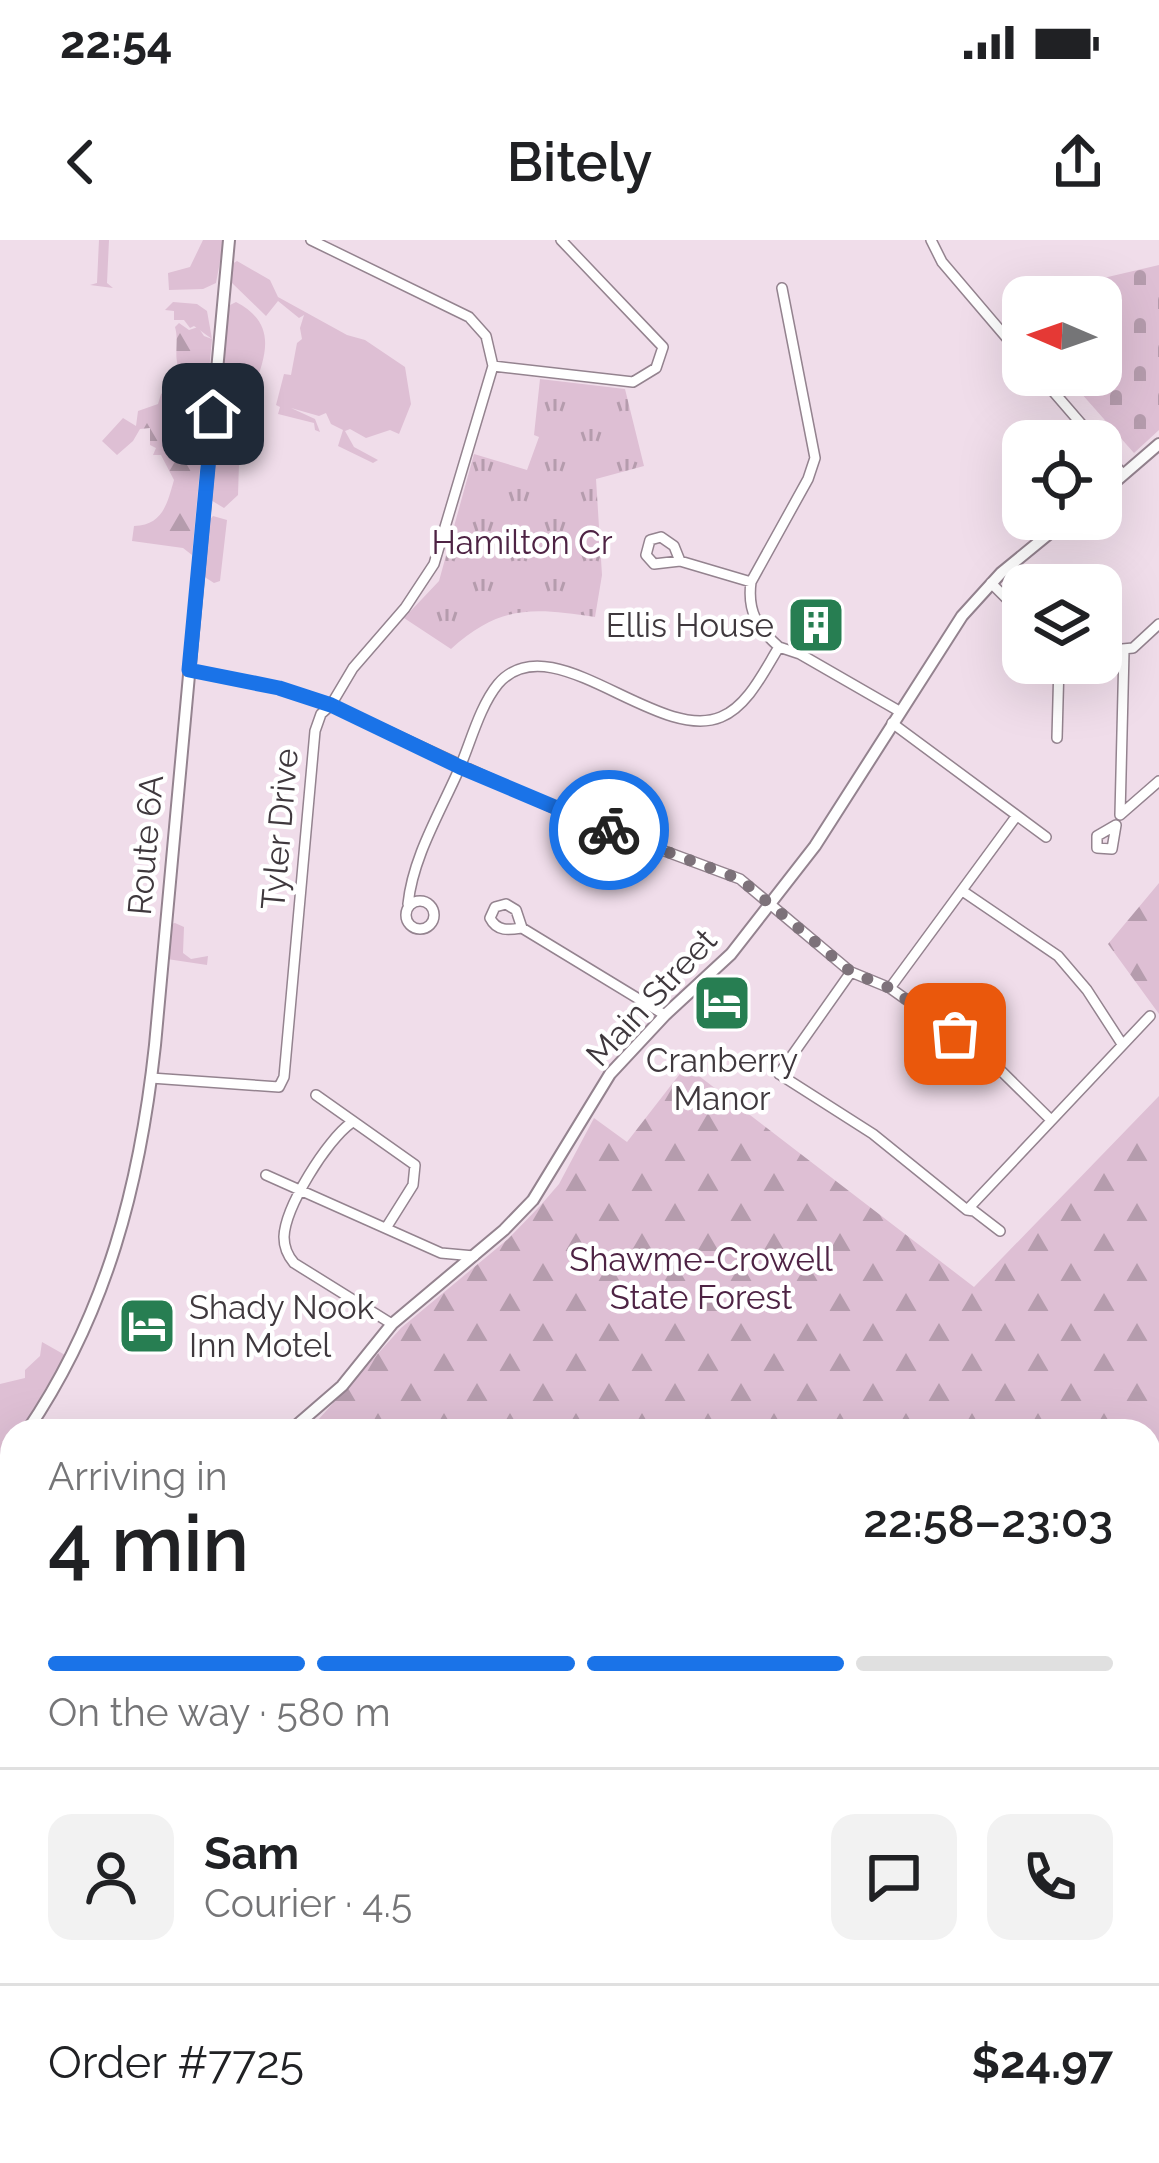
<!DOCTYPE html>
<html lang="en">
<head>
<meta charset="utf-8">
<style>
  body { margin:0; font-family:Raleway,sans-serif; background:#f2f2f2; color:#202124; height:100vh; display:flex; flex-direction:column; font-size:45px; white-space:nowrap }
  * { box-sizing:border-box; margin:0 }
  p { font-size:39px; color:#757577 }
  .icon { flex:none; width:66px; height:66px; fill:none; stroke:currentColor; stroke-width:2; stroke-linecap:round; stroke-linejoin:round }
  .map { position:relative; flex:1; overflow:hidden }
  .sheet { position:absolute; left:0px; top:1179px; width:1161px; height:744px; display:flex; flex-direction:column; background:#fff; border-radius:36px 36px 0 0; box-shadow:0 12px 48px #0002 }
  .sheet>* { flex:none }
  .needle { width:78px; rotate:272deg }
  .tools { position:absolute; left:1002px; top:36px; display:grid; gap:24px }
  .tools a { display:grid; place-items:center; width:120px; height:120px; border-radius:24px; background:#fff; box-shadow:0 12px 48px #0002; font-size:60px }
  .pin { position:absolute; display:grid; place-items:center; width:102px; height:102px; color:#fff; margin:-51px; border-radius:24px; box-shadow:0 6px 18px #0006 }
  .courier { position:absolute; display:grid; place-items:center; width:120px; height:120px; margin:-60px; border:9px solid #1a73e8; border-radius:50%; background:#fff; color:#222; box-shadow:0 3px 15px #0007 }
  .head em { font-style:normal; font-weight:600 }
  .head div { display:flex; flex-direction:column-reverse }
  .head { display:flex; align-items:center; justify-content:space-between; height:204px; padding:0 48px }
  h1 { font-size:78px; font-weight:600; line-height:90px }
  .bar { display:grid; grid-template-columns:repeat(4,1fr); gap:18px 12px; align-content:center; height:144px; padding:0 48px }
  .bar i { height:15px; border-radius:9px; background:#e0e0e0 }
  .bar .on { background:#1a73e8 }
  .bar p { grid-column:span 4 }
  .line { display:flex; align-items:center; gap:30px; padding:0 48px; border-top:3px solid #e0e0e0 }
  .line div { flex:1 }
  .round { display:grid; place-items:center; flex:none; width:126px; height:126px; border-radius:24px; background:#f2f2f2 }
  .status { display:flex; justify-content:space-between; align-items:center; height:84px; padding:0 60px; background:#fff; direction:ltr }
  .status svg { height:33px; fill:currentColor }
  header { display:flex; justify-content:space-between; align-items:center; height:156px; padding:0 48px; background:#fff; font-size:54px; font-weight:600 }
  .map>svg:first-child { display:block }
</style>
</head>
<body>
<div class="status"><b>22:54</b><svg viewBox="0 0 49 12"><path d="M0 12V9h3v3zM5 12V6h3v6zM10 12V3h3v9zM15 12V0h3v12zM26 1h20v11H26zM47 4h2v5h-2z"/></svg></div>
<header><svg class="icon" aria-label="back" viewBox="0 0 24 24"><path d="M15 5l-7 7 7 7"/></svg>Bitely<svg class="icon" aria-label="share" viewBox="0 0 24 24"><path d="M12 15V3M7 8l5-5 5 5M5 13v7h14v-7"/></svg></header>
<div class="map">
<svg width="1159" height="1923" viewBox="0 0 1159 1923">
  <defs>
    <pattern id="forest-firs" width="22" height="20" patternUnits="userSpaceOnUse" patternTransform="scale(3)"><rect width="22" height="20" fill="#debfd4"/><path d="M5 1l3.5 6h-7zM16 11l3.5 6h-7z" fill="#b59cad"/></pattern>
    <pattern id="cemetery-stones" width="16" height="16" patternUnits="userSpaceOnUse" patternTransform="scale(3)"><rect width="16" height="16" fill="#debfd4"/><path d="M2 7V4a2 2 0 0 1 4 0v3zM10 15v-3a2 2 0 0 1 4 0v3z" fill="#b59cad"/></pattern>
    <pattern id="park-tufts" width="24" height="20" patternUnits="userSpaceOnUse" patternTransform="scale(3)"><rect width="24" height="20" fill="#debfd4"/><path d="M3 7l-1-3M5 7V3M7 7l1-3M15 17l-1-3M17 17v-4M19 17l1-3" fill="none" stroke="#b59cad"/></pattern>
  </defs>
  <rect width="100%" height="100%" fill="#f0ddea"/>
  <path fill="#debfd4" d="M99,0H109L107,43L113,48L90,45L97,43Z
    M203,0H224L216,43L203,49L169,50L168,33L190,27Z
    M237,21L270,40L278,57L347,95L365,100L405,127L411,164L399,194L390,190L366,198L350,189L345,191L354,207L378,220L373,223L338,206L343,190L331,184L326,173L319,176L291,168L315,179L320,192L315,190L314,183L278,174L280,167L276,165L284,134L291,135L297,103L302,99L300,88L304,75L299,78L278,61L266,76L231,42L232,24Z
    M173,62L197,64L207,71L212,99L194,86L190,88L184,80H174V71L165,70Z
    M236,62C280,85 265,119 250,157L228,166L219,161L228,74L230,65Z
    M243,172L249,182L239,223L238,255L224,268L209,259L217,181L221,176Z
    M213,276L227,280L220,341L214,343L203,336L208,282Z
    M175,683L184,687L183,713L191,719L208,716L207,725L167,719L171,684Z
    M42,1102L65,1115L21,1191H12V1204L0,1217V1144L25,1138V1130L40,1116Z"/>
  <path fill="url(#forest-firs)" d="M179,83L189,90L198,87L204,96L212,99L192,315L183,308L132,301L134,286C163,285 167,264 174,240L161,215H153L156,208L150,205V188L140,189L133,201L117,215L102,201L123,178L136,186L138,171L158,164L161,154L170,147V136L178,126C174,113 179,101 175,87Z
    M1159,643V774L1108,704Z
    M686,826L974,1047L1159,856V1705L1149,1719V1191H308L401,1088L508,999L540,966L559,944L594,878L627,902Z
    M12,1448V1502L0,1491V1451Z
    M1159,1782V1923H1063L1071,1911H1149V1797Z
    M110,1911H303L302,1923H111Z
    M448,1911H1019L1011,1923H441Z"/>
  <path fill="url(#cemetery-stones)" d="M1159,25V190L1134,213L1065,135H1101V57H1023V88L1014,79V64L1022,57Z"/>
  <path fill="url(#park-tufts)" d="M540,139L625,149L644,226L596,239L602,335L595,377C534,368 501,364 451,409L404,378L439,341L474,214L527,230L539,197L534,195Z"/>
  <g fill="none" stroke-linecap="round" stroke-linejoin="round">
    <defs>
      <path id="minor" d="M931,0L942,22L1023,117
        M493,126L633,142L656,128L663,107L561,0
        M1039,135L1096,201
        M1101,207L1123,235
        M680,321L674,306L661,297L650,300L646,315L654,324L680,321L751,342
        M991,343L1023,375
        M779,407C758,388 747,372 751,342L808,239L815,218L782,48
        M1101,411L1133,408L1159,384
        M1124,411L1120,575L1159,541
        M189,430L279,448L331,465L573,577L740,639L851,732L890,748L987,817L1051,880
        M892,483L1046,597
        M1057,498L1059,423
        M1116,585L1112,609L1097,608V596Z
        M964,652L1058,716L1087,750L1122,804
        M406 675a14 14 0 1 1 28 0a14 14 0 1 1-28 0Z
        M408,664C413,616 441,571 460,527C471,501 480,466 498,444C551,382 657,504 721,477C748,466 764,431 779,407L800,414L899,471
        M522,688L516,670L506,664L495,667L490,678C497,692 509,690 522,688L665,775
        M851,732L779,834L873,894L967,970L974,971L1000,991
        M890,748L1015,578
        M151,838L279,847L284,837L315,491L321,474L331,465L353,428L405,368L434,324L493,126L486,96L469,77L311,0
        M316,855L415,925L413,945L386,988
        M351,883C327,900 285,967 284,997C284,1007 288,1016 294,1023L392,1084
        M266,935L441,1013L474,1016
        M967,970L1150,776"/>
      <path id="major" d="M1101,254L1159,204
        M27,1191C107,1073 140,944 155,805L229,0
        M290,1191L342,1146L392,1084L504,990L533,960L610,834L665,775L731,714L815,606L962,376L1001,333L1067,279
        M0,1230L12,1213
        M0,1276L12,1289
        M0,1302L12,1296"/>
      <path id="highway" d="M1149,1741L1159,1726
        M1149,1776L1159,1762
        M1025,1923L1033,1911
        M1050,1923L1058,1911"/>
    </defs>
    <use href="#minor" stroke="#94838f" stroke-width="12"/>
    <use href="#major" stroke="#94838f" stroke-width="14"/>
    <use href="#highway" stroke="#94838f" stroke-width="15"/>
    <use href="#minor" stroke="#fff" stroke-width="9"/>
    <use href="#major" stroke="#fff" stroke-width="10"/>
    <use href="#highway" stroke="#fff" stroke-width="12"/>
  </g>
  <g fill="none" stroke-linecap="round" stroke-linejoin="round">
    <path stroke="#7d727a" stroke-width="12" stroke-dasharray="0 21.6" d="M609,590L740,639L851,732L890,748L955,794"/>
    <path stroke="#1a73e8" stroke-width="15" d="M213,174L189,430L279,448L331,465L460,527L609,590"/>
  </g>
  <defs>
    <symbol id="building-square" viewBox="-11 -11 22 22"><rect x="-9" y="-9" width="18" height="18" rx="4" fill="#277e52" stroke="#fff"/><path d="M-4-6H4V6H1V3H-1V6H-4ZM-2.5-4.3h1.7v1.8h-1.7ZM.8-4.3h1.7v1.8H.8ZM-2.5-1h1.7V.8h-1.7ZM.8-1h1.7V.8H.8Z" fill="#fff"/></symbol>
    <symbol id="hotel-square" viewBox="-11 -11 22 22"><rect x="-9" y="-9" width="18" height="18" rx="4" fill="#277e52" stroke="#fff"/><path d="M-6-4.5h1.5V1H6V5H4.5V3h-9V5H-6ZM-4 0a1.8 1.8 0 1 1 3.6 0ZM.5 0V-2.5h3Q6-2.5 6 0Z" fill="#fff"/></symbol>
  </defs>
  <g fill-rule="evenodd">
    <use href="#building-square" x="783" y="352" width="66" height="66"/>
    <use href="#hotel-square" x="689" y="730" width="66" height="66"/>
    <use href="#hotel-square" x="114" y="1053" width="66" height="66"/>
  </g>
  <g text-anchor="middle" stroke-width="9" stroke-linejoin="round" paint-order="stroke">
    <g font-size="33" fill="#4e2344" stroke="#fff">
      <text x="522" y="314">Hamilton Cr</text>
      <text x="701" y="1031">Shawme-Crowell<tspan x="701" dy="38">State Forest</tspan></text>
    </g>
    <g font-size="33" fill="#3f383d" stroke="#fff" text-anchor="end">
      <text x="774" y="397">Ellis House</text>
      <text x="722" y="832" text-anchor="middle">Cranberry<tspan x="722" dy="38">Manor</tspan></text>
      <text x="189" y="1079" text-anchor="start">Shady Nook<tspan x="189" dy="38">Inn Motel</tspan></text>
    </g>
    <g font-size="33" fill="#3f383d" stroke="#fff">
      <text transform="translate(279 589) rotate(-85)" y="12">Tyler Drive</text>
      <text transform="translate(145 605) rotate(-85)" y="12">Route 6A</text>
      <text transform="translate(651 757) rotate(-47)" y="12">Main Street</text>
    </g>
  </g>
</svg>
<div class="tools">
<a><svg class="needle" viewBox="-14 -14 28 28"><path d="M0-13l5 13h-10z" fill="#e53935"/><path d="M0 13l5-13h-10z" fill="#757577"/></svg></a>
<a><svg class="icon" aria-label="locate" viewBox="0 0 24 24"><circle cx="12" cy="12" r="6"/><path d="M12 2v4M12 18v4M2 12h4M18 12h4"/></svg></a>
<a><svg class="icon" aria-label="layers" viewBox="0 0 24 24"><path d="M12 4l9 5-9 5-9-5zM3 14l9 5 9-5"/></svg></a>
</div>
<div class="pin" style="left:955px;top:794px;background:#ea580c"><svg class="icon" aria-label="bag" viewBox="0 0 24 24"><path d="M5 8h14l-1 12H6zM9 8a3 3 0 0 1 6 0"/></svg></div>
<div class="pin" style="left:213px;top:174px;background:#1f2937"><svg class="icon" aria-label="home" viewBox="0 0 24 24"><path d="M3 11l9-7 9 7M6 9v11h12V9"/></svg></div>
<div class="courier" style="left:609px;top:590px"><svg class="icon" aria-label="bike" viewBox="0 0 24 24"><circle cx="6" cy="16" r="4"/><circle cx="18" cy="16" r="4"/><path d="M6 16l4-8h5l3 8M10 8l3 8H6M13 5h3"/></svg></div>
<section class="sheet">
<div class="head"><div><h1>4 min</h1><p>Arriving in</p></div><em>22:58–23:03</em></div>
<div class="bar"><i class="on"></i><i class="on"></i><i class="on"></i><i></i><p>On the way · 580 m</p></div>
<div class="line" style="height:216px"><a class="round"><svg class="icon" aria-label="person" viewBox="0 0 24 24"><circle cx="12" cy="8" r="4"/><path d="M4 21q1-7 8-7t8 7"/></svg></a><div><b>Sam</b><p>Courier · 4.5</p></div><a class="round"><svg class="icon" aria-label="chat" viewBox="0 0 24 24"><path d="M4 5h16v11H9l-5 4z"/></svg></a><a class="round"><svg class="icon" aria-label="phone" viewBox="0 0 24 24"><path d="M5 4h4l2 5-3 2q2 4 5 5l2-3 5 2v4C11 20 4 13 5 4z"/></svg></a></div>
<div class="line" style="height:156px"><div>Order #7725</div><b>$24.97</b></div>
</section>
</div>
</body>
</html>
